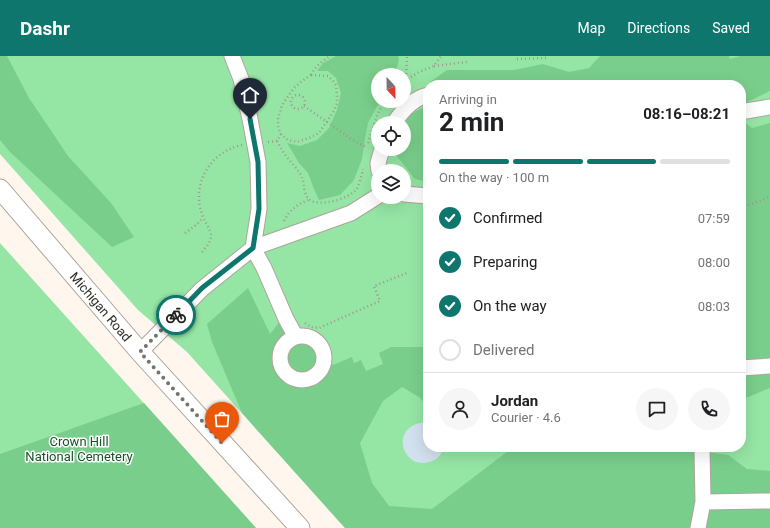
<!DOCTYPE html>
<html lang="en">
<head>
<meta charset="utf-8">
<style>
  body { margin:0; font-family:Roboto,sans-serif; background:#f6f6f6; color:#202124; height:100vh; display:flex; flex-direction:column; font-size:15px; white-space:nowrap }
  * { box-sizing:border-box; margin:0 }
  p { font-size:13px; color:#757577 }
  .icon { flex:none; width:22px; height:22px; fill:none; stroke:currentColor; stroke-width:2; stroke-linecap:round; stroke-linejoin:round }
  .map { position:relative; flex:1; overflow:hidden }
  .drawer { position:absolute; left:423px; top:24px; width:323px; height:372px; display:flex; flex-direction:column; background:#fff; border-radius:16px; box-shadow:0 4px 16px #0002 }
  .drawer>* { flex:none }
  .needle { width:26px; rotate:158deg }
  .fabs { position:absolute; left:371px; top:12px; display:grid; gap:8px }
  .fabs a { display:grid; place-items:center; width:40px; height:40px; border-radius:50%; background:#fff; box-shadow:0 4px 16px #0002; font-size:20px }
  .pin { position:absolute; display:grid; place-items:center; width:34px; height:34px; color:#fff; margin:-41px -17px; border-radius:50% 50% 50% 0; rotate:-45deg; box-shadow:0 0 4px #0007 }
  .pin .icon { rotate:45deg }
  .courier { position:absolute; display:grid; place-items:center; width:40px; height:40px; margin:-20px; border:3px solid #0f766e; border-radius:50%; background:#fff; color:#222; box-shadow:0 1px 5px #0007 }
  .headline em { font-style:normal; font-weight:700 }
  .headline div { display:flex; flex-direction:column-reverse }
  .headline { display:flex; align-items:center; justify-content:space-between; height:68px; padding:0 16px }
  h1 { font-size:26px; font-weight:700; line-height:30px }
  .bar { display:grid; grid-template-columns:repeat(4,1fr); gap:6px 4px; align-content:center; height:48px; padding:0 16px }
  .bar i { height:5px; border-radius:3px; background:#e0e0e0 }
  .bar .current { background:#0f766e }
  .bar p { grid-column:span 4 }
  .line { display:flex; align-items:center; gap:10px; padding:0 16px; border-top:1px solid #e0e0e0 }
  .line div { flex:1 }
  .round { display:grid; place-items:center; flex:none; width:42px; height:42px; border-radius:21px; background:#f6f6f6 }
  ol { padding:0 16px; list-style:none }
  li { display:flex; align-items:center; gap:12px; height:44px }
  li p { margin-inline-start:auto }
  li .icon { padding:4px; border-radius:50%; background:#0f766e; color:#fff; stroke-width:4 }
  li:last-child { color:#757577 }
  li i { width:22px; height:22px; border:2px solid #e0e0e0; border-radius:50% }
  header { display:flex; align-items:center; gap:24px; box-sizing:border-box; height:56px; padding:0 20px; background:#0f766e; color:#fff }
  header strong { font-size:19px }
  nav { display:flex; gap:22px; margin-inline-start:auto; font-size:14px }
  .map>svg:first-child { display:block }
</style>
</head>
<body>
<header>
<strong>Dashr</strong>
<nav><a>Map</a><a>Directions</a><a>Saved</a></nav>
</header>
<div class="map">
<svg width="770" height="472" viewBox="0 0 770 472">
  <rect width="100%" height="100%" fill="#fff7ed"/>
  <path fill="#95e5a5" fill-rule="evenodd" d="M0,0H770V472H345L187,296L138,254L0,98ZM378,19H404V45H378ZM428,29H741V391H428ZM378,67H404V93H378ZM378,115H404V141H378Z
    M0,187L256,472H0Z"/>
  <path fill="#7ace8c" d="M0,0H7L29,42L68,100L111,147L134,181L112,191L10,96L0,84Z
    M336,0H398L399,3L395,19H378V45H380L368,67L365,82L362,103L354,124L340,139L319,144L314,133L308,117L299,107L287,87L300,90L317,84L329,72L337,54L341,37L336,22L328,15H317L323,7Z
    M600,0H729L730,3L740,0H770V35L741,49V29H441L430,26L447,14H514L543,8L569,16L589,12Z
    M428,49V126L415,123L396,99L397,93H404V71L409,59Z
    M741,64L752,72L770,67V332L741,344Z
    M248,232L270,278L280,265L290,275L327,300L333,309L352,301L354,307L361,304L366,315L383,308L379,297L391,291H428V351L419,341L402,331L383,345L360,387L372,427L389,450L432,453L508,395L603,392H677L728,399L747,413L770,415V472H345L242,357L212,286L207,268Z
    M144,347L256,472H0V398Z"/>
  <path fill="#d2e1ef" d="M426,366H428V391H444C441,399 438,404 429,406C405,413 392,379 414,369C417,367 422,367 426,366Z"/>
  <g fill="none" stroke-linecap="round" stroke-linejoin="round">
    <defs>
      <path id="minor" d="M232,0L241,23L250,63L258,106L259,153L253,192L264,212L286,263L296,281
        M741,54L746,55L770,51
        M394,67C402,55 414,42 428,39
        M379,115L378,107L382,93
        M404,138L428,140
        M280 302a22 22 0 1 1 44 0a22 22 0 1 1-44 0Z
        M140,296L202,233L253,192L351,157L378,140
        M741,312L770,310
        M703,446L770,445
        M698,472L703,446L702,391"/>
      <g id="major">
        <path id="s1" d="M0,133L140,296L300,472"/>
      </g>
    </defs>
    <use href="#minor" stroke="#ada59c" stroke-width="17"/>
    <use href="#major" stroke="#ada59c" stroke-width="21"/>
    <path stroke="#9e9992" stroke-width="2.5" stroke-dasharray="1 3" stroke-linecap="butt" d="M517,3L546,2
      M434,10L467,6
      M311,19L328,20L333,25L336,29L337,40V47L334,55L319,77L309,82L297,86L288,84L281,78L278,70V63L282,49L294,32L302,25Z
      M311,19C315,10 323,5 330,0
      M406,22L407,0
      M404,25L419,16L434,10L441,0
      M291 46a7 7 0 1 1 14 0a7 7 0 1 1-14 0Z
      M304,50L356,86L366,91
      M277,85C280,91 283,96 287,101C292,108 298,113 302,121C304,127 304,141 310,144C320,151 348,143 356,134C359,129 362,119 363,113
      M268,86L277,85L281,78
      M368,87L378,57L385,45
      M741,152L765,143L770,140
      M284,165C290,153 297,149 308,144
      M185,177L196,169L203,162
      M202,196C206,191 211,186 211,180C211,174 206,168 204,163C202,159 201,155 200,151C195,127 208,103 230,93C233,91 238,90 242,89
      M305,267L311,271L319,272L380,245L374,230L407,217"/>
    <use href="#minor" stroke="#fff" stroke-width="15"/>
    <use href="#major" stroke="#fff" stroke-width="19"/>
  </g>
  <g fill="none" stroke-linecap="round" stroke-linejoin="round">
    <path stroke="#76726c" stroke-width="4" stroke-dasharray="0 7.2" d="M176,259L140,296L222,387"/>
    <path stroke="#0f766e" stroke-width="5" d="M176,259L202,232L253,192L259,153L258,106L250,63"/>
  </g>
  <g text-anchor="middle" stroke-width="3" stroke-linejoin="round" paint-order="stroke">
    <g font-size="13" fill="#2d2a27" stroke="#fff">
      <text dy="5" stroke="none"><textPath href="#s1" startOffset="155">Michigan Road</textPath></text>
    </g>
    <g font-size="13" fill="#165228" stroke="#fff">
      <text x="79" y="390">Crown Hill<tspan x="79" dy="15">National Cemetery</tspan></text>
    </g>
  </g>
</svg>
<div class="fabs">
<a><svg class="needle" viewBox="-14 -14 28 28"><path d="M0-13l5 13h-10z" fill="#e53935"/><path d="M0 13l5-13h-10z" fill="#757577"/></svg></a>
<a><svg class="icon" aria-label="locate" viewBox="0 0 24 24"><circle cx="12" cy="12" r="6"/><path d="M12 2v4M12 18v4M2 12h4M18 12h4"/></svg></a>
<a><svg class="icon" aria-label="layers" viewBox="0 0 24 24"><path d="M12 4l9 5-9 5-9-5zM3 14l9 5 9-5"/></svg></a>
</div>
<div class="pin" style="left:222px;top:387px;background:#ea580c"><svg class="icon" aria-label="bag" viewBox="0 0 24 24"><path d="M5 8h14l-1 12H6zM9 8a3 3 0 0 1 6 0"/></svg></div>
<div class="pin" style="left:250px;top:63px;background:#1f2937"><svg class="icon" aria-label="home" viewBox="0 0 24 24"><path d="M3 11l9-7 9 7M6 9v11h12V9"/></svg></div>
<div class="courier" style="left:176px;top:259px"><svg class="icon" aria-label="bike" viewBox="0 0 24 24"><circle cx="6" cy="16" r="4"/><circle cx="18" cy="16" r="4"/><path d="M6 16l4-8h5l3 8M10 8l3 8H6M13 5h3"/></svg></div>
<section class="drawer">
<div class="headline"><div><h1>2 min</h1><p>Arriving in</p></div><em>08:16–08:21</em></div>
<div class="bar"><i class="current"></i><i class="current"></i><i class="current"></i><i></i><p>On the way · 100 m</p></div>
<ol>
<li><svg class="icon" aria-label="check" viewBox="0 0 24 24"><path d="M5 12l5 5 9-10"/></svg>Confirmed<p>07:59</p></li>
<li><svg class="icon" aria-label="check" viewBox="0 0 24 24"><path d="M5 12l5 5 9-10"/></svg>Preparing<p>08:00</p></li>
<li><svg class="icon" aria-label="check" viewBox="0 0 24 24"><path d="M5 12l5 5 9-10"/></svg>On the way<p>08:03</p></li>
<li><i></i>Delivered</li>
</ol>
<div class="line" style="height:72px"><a class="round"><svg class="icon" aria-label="person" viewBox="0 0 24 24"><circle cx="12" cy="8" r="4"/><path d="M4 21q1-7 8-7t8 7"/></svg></a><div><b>Jordan</b><p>Courier · 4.6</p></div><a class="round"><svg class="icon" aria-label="chat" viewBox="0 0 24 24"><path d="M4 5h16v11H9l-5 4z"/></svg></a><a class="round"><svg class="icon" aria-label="phone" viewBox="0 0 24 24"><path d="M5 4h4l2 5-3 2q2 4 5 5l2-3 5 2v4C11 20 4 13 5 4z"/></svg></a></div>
</section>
</div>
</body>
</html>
